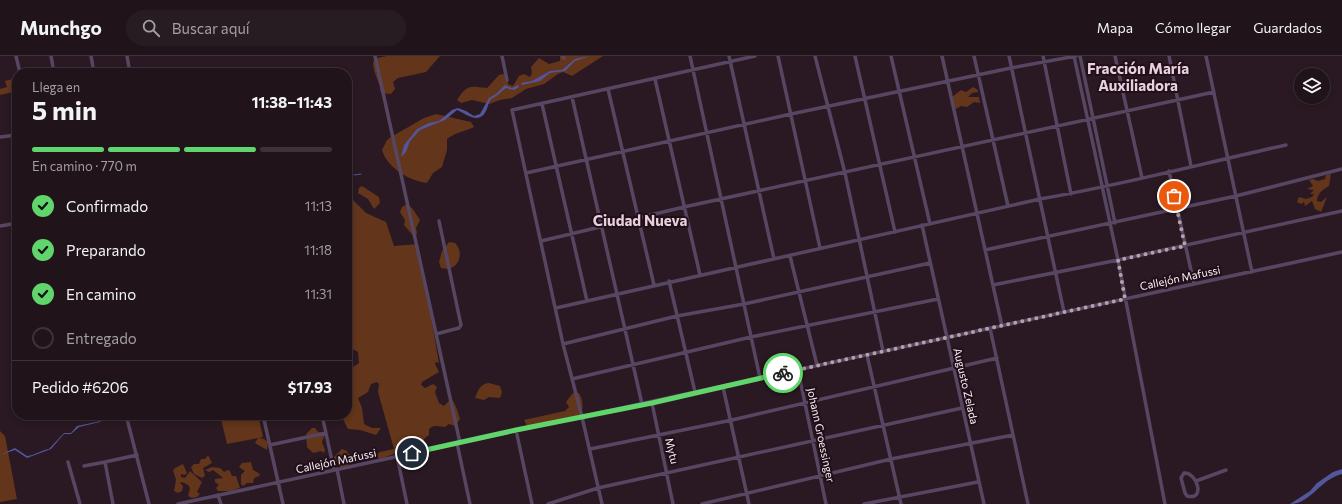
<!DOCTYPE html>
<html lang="es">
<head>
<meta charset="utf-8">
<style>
  body { margin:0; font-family:Commissioner,sans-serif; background:#281c23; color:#f1f3f6; height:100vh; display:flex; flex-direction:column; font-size:15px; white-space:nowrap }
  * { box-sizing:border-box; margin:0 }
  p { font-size:13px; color:#a29ea2 }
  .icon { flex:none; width:22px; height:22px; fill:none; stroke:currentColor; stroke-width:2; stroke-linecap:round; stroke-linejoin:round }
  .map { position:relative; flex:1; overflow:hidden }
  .details { position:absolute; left:12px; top:12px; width:340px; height:352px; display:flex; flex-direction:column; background:#20131a; border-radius:16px; box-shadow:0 2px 6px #0003,0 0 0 1px #3d3239 }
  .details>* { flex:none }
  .tools { position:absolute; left:1294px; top:12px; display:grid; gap:8px }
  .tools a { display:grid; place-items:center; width:36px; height:36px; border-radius:50%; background:#20131a; box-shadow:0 2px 6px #0003,0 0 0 1px #3d3239; font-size:20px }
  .pin { position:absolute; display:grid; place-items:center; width:34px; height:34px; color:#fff; margin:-17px; border:2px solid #fff; border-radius:50%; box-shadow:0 1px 4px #0007 }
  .courier { position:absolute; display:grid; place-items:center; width:40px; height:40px; margin:-20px; border:3px solid #5fd56b; border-radius:50%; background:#fff; color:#222; box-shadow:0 1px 5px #0007 }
  .headline em { font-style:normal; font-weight:700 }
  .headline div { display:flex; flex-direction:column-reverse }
  .headline { display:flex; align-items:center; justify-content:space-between; height:68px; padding:0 20px }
  h1 { font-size:26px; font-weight:700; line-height:30px }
  .bar { display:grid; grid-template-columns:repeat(4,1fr); gap:6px 4px; align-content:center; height:48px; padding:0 20px }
  .bar i { height:5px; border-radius:3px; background:#3d3239 }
  .bar .on { background:#5fd56b }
  .bar p { grid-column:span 4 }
  .line { display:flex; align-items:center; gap:10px; padding:0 20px; border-top:1px solid #3d3239 }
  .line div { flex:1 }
  ol { padding:0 20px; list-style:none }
  li { display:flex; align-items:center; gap:12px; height:44px }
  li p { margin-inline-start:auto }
  li .icon { padding:4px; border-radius:50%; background:#5fd56b; color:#111; stroke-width:4 }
  li:last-child { color:#a29ea2 }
  li i { width:22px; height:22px; border:2px solid #3d3239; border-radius:50% }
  header { display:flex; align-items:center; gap:24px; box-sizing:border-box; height:56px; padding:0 20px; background:#20131a; border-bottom:1px solid #3d3239 }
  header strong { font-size:19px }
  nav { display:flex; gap:22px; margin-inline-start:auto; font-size:14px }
  .search { width:280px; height:36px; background:#281c23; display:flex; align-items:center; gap:10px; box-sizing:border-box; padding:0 14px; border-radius:22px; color:#a29ea2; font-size:15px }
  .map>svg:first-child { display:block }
</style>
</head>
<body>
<header>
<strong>Munchgo</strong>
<div class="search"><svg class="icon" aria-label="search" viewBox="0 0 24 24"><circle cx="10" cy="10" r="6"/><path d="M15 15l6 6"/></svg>Buscar aquí</div>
<nav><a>Mapa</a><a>Cómo llegar</a><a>Guardados</a></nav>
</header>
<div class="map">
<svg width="1342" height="448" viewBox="0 0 1342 448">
  <rect width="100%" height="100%" fill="#2a1922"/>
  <path fill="#63351a" d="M387,0H440L426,16L398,22L393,26L395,33L391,38L381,37C380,26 373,17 373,6L377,2Z
    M560,0H603L572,20L563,16L558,18L544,28L526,33L512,42L500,44L489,48L472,44L461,47L457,44C467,28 470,30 487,32L499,19L504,18L508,23V28L513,30L519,20L524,18L530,21L532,17L531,11L539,2L549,8L560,5Z
    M16,22L17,35L0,39V33L7,31L5,25Z
    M973,31L978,34V36L972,37L968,41H979L980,47L974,46L967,51L961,50L956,53L953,48L952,41L961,34L966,36Z
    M436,58L471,66L474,71C466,75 454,77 447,83V94L442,111L433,117L427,127C410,125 387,112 382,94L387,84L391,81L424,62Z
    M1331,118L1329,130C1323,133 1317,138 1317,145L1321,146L1327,141L1321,156L1315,153L1312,145L1305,150L1304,146L1301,148L1297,146L1299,141L1306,143L1312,141L1314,138H1310L1314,134L1307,133L1313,130L1309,124L1313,123L1318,125L1325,123L1326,119Z
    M362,130L379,141L380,147L374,153L368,143L358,137L359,132Z
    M350,141L366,157L386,166L394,190L418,188L439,307L436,306L435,308L439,316L422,326L421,329L425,332L433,328L437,331L435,336L439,347L444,350L450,344H452C455,346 459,359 460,363L455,370L449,368L445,371C439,371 435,368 429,373V379L425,382L422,387L412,385L407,388V394L400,399L394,398L380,403L375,400L380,396L394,393L378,336L379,328L377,326L371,328L368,336L358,342L362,352L364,368L372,372H381L376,379L360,374L348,373L343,363L348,360L350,355L347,347V311L350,313L359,307L358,296L347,290V143Z
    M407,148L412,152L420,164L416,172L417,177L415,182L404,169L405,164L400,156L402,151Z
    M449,186L455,187C466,198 457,217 441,212L439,206L442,195Z
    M489,327L500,330L502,336L500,342L489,341L484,344L475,342C478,334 480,328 489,327Z
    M573,337H579C583,344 584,352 580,359L532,372L527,370L524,364L565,355L569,351L566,346Z
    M239,359H258L263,381L259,382L264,383L268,386L267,394L255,387L258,382L227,388L221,363Z
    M312,372H315L318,376L325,378L322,386L325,394L324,397L321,395L313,397L307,391L306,378Z
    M0,375L5,380L17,443L0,446Z
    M342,393L347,395L348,398L353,399L354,402L352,407L342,412L335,407L334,401Z
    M208,399L212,407L203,412L205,420L202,422L194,418L191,411L194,408H199L201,403H205Z
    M251,406L253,414L260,418L259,420L254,422L253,427H247L243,430L241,428V419L245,415L239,411L242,407Z
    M183,408L187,417L185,419L181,418V421L185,422L190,415L202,426L197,436L200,438L197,441L192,442L188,440L190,432L188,429L182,426L180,427L183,430L182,435L178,437L174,435L176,424L173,414L175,412Z
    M212,411L220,412L224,416L228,414L230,415L232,420H236L240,432L230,435H218L216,432L219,429L215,426V423L223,422L213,414L209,416L205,414Z"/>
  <path fill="#53569b" d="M590,0L575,5L565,15L550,17L540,25L522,29L521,27L532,25L550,15L562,14L575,3Z
    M505,29L512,32L518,29L519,31L514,34L506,32C500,36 498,40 491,43C488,47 488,51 486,55C479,69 466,58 457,54L445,64L420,74L410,85L406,96L401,101L404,89L417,73L429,67L439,65L452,54L458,52L466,55L474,60L480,58L489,42L496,38Z
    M107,359H108L100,366L79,371L71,378H64L51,393L27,402L15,394L0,399L15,392L27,400C36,399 41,394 49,393L64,377H71L77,370L101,365Z
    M1342,413V418C1320,423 1311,448 1290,448L1310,435L1317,427L1333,416Z"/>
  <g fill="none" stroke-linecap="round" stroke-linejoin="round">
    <path stroke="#53569b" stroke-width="1" d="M354,119L361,118"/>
    <path stroke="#574662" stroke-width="3.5" d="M16,0L20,17
      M51,0L54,17
      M91,0L94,17
      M127,0L130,17
      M375,0L460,387
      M502,0L507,24
      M563,0L564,2
      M690,0L760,322
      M729,0L774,203
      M778,0L820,192
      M815,0L845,117L883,295
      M855,0L895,176
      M891,0L930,168
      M942,0L1002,270
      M974,0L1008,150
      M1009,0L1064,256
      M1043,0L1071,138
      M1074,0L1118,204L1165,448
      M1080,0L1115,167
      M1115,0L1142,122
      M1169,0L1191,110
      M1206,0L1252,216
      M655,23L700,219
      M608,33L654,229
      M572,41L642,348
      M542,48L587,245
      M0,81L17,79
      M1169,115L1194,228
      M526,117L791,58L1011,12L1076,0
      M922,169L984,448
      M0,170L12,168L15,170L17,180
      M541,185L684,151L1214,36
      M985,194L1236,140L1342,113
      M790,200L817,309
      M669,225L695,336
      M993,229L1118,204L1342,155
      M556,252L1040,143C1123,129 1204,107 1286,89
      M990,272L1028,448
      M436,278L459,272L461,269L439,165
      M563,288L677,260L744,248L930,207
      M867,299L901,448
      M798,314L826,448
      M572,323L751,281L938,243
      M723,331L749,448
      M652,347L673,448
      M126,359L149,448
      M263,359L283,448
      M322,359L334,414
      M516,374L532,448
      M457,387L470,448
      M270,389L326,377
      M590,393L732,364L997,302
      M397,400L407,448
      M68,406L80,448
      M84,410L105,406
      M337,413L344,448
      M1184,417C1197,416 1206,445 1187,440L1185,437L1181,422Z
      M1196,425L1226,414
      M218,439L221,448
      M113,448L105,406L137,399
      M178,448L1342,196
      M548,448L598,432L962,352
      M602,448L582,361L563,288L512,54L755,0
      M702,448L891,403L1013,379
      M864,448L978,426"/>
  </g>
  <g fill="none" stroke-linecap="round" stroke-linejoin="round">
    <path stroke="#b2a3ab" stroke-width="4" stroke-dasharray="0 7.2" d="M783,317L1125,243L1118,204L1185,190L1174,140"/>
    <path stroke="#5fd56b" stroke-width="5" d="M412,397L516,374L652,347L783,317"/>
  </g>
  <g text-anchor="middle" stroke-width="4" stroke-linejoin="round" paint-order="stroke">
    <g font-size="11" fill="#fbeef5" stroke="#200f19">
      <text transform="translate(1180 222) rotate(-12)" y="4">Callejón Mafussi</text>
      <text transform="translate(966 330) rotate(77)" y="4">Augusto Zelada</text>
      <text transform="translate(821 379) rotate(78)" y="4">Johann Groessinger</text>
      <text transform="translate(672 395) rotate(76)" y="4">Mytu</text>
      <text transform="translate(336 405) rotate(-12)" y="4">Callejón Mafussi</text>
    </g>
    <g font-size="15" font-weight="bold" fill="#e8d0dd" stroke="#200f19">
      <text x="1138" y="18">Fracción María<tspan x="1138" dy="17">Auxiliadora</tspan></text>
      <text x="640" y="170">Ciudad Nueva</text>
    </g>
  </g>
</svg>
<div class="tools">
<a><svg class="icon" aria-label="layers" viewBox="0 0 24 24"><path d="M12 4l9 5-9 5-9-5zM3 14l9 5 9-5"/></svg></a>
</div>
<div class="pin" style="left:1174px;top:140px;background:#ea580c"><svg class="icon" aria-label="bag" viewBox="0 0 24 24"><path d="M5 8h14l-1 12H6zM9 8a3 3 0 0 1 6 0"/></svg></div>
<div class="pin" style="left:412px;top:397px;background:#1f2937"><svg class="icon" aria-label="home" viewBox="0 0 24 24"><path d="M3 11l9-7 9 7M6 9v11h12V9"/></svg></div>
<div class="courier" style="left:783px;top:317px"><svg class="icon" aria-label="bike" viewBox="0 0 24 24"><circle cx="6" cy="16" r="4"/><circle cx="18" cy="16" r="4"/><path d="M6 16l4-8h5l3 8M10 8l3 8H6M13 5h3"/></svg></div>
<section class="details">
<div class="headline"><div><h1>5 min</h1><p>Llega en</p></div><em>11:38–11:43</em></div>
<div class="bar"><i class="on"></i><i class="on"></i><i class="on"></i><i></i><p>En camino · 770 m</p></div>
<ol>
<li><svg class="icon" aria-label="check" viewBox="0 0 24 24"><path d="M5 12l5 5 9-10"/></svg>Confirmado<p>11:13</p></li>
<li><svg class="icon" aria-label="check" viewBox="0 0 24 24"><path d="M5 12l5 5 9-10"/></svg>Preparando<p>11:18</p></li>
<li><svg class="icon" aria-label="check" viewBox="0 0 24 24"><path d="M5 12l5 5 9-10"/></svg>En camino<p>11:31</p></li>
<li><i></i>Entregado</li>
</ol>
<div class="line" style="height:52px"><div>Pedido #6206</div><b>$17.93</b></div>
</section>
</div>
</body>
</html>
